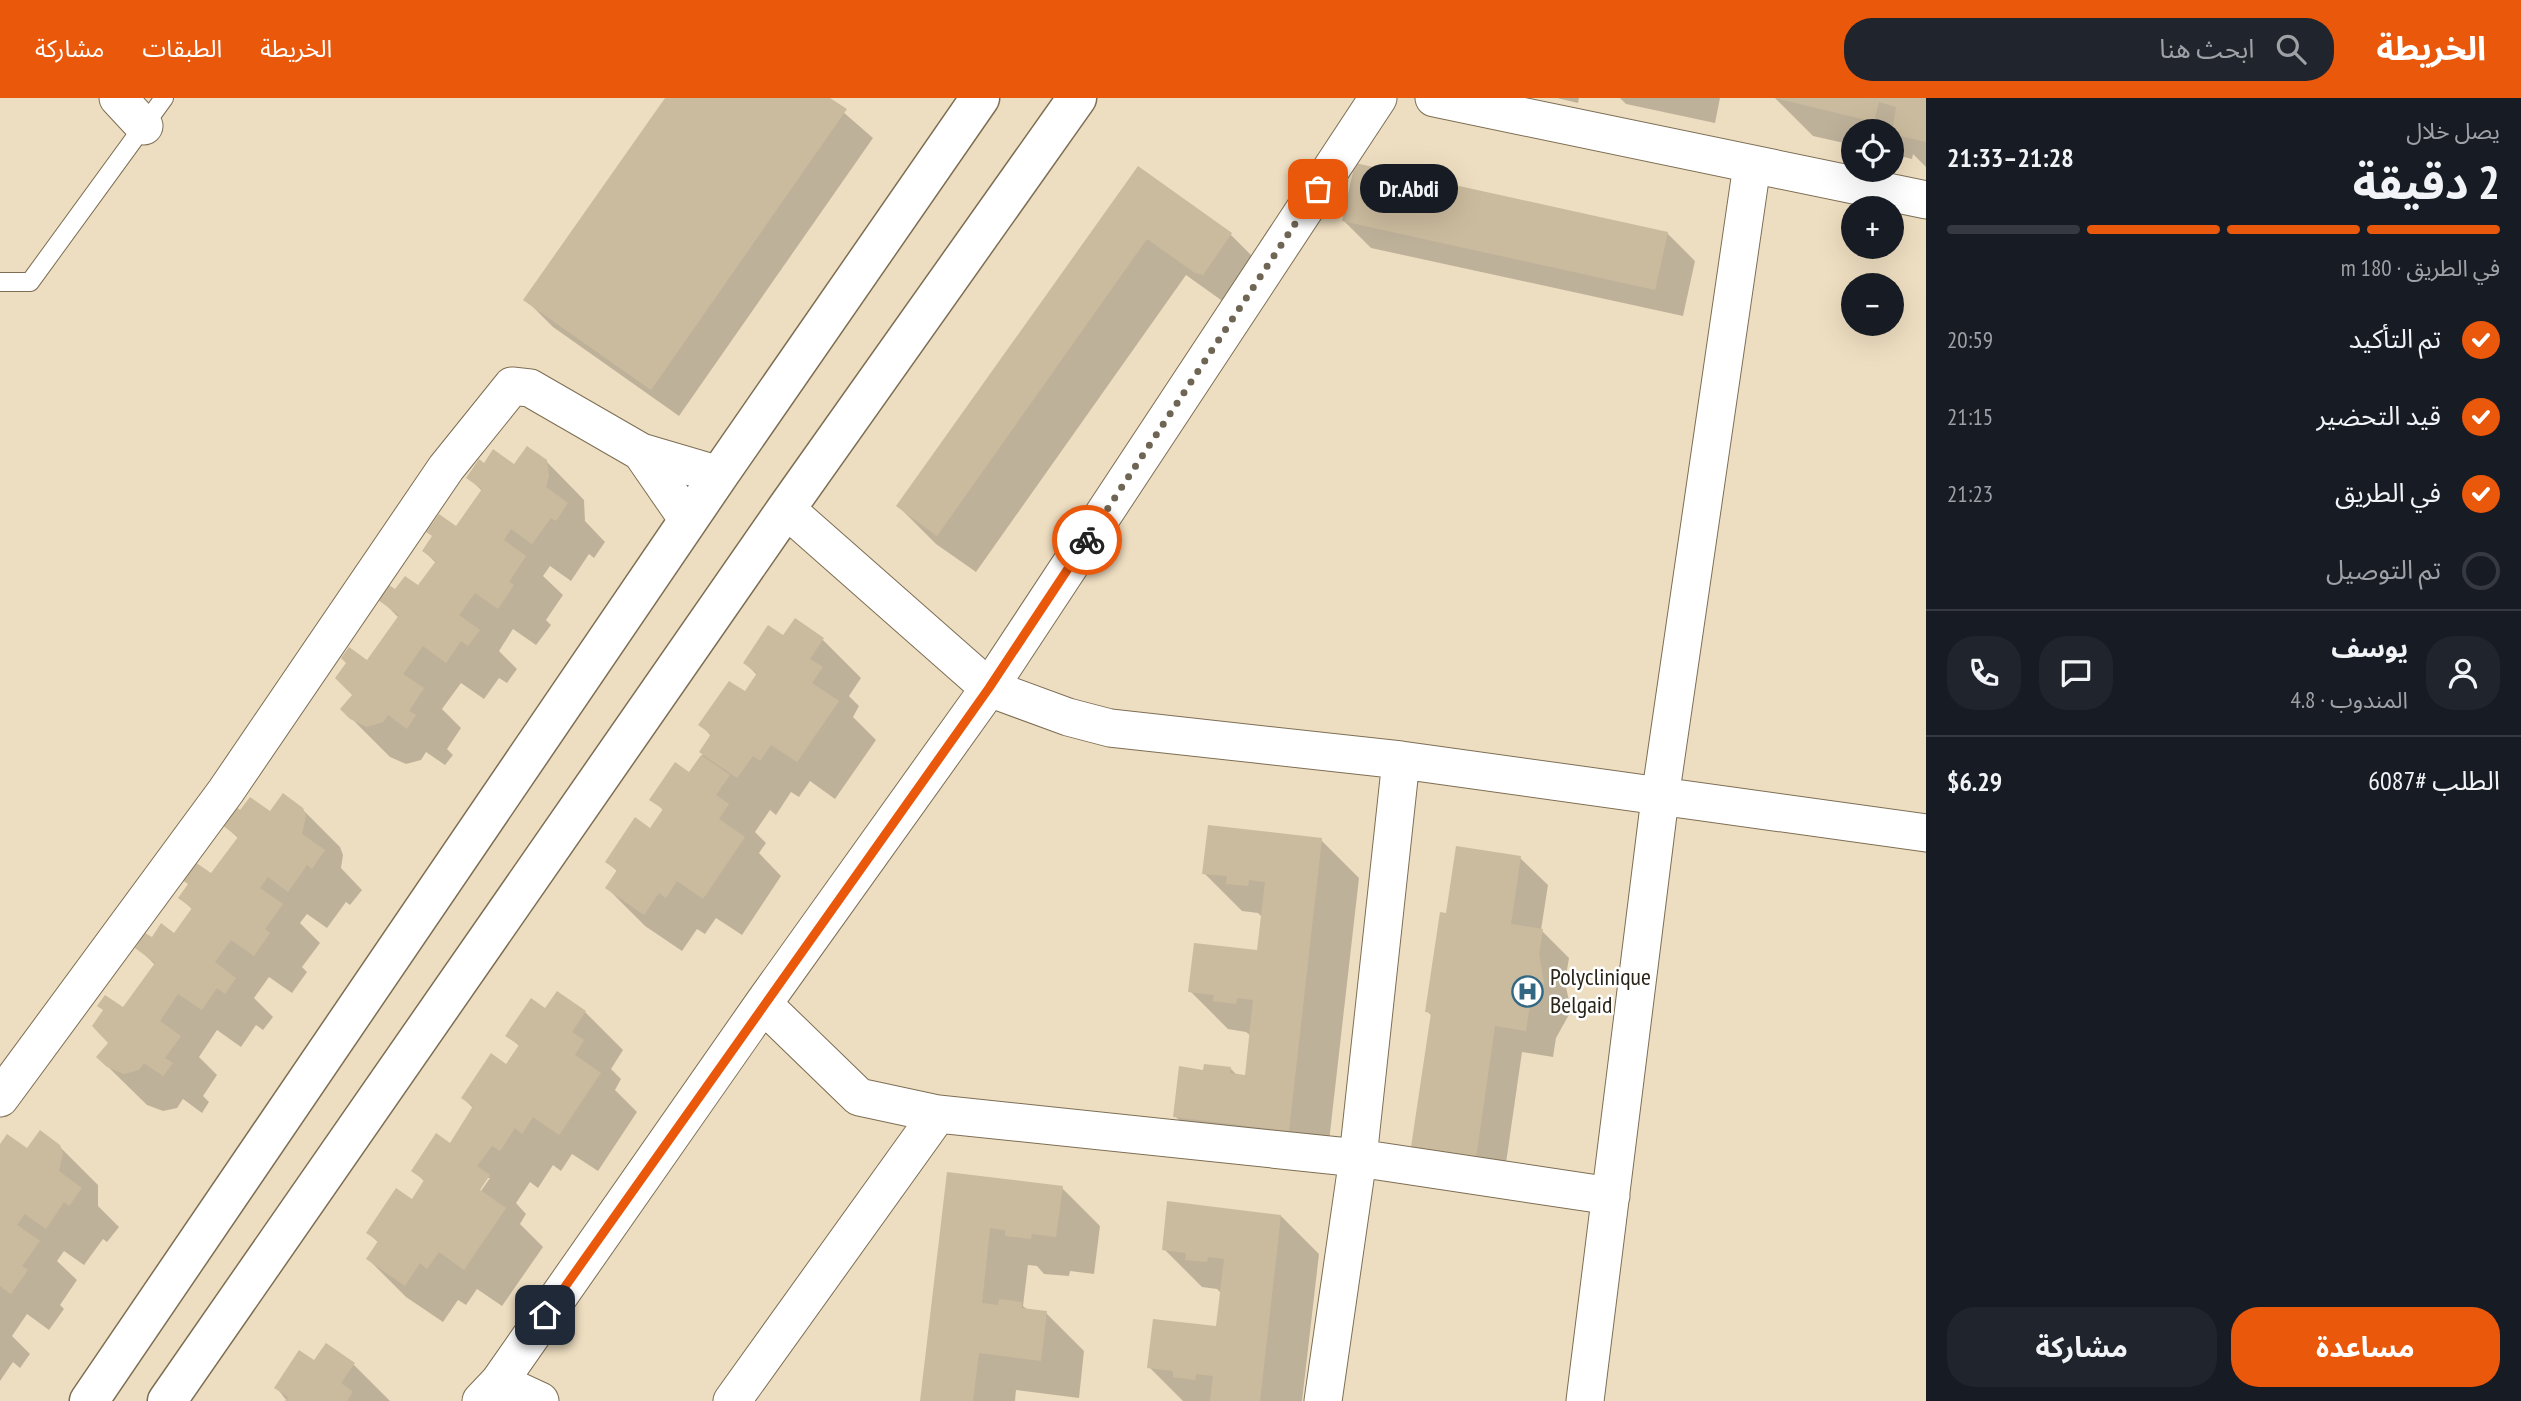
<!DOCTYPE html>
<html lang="ar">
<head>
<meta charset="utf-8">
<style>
  body { margin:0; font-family:"PT Sans Narrow","Noto Sans Arabic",sans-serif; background:#20242c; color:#f1f3f6; direction:rtl; height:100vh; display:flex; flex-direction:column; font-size:26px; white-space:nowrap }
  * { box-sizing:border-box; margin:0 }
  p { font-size:23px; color:#9ea1a6 }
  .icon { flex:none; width:38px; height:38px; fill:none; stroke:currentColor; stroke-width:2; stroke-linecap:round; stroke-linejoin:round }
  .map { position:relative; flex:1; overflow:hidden; direction:ltr }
  .details { display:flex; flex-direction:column; background:#171b24; width:595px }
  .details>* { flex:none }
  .fabs { position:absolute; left:1841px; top:21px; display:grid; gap:14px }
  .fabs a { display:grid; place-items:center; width:63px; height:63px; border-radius:50%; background:#171b24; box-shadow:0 7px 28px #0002; font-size:35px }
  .pin { position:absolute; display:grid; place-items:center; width:60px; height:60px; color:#fff; margin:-30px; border-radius:14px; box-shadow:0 4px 10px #0006 }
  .courier { position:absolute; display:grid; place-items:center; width:70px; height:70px; margin:-35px; border:5px solid #ea580c; border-radius:50%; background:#fff; color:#222; box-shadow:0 2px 9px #0007 }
  .bubble { position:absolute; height:49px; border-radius:24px; background:#171b24; box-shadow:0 7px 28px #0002; font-size:23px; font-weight:700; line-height:49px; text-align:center; direction:rtl }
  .summary em { font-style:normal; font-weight:700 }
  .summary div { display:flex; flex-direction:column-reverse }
  .summary { display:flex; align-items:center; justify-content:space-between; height:119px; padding:0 21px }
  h1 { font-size:46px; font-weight:700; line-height:52px }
  .bar { display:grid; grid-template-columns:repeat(4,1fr); gap:10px 7px; align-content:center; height:84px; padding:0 21px }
  .bar i { height:9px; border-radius:5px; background:#363941 }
  .bar .on { background:#ea580c }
  .bar p { grid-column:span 4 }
  .line { display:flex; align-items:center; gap:18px; padding:0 21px; border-top:2px solid #363941 }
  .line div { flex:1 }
  .round { display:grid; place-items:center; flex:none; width:74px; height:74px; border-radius:28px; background:#20242c }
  ol { padding:0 21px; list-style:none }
  li { display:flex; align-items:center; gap:21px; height:77px }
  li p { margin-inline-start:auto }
  li .icon { padding:7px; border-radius:50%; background:#ea580c; color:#fff; stroke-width:4 }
  li:last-child { color:#9ea1a6 }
  li i { width:38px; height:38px; border:4px solid #363941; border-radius:50% }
  .primary-button { display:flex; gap:14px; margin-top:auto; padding:14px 21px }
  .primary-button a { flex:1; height:80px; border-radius:28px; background:#ea580c; color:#fff; font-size:28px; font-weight:700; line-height:80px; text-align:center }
  .primary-button a+a { background:#20242c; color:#f1f3f6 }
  header { display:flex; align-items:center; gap:42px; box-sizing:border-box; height:98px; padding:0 35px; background:#ea580c; color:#fff }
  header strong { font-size:33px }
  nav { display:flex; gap:38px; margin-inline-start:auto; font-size:24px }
  .search { width:490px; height:63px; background:#20242c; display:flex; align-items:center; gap:18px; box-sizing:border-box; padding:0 24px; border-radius:28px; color:#9ea1a6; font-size:26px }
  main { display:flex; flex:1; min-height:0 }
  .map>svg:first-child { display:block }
</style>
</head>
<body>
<header>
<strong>الخريطة</strong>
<div class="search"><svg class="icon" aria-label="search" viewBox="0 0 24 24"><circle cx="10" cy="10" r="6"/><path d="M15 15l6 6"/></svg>ابحث هنا</div>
<nav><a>الخريطة</a><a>الطبقات</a><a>مشاركة</a></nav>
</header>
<main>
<section class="details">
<div class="summary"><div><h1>2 دقيقة</h1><p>يصل خلال</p></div><em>21:28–21:33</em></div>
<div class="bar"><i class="on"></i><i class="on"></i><i class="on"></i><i></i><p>في الطريق · 180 m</p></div>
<ol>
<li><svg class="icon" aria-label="check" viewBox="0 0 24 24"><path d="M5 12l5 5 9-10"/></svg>تم التأكيد<p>20:59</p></li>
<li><svg class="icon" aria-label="check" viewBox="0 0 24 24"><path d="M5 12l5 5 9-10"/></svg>قيد التحضير<p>21:15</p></li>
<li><svg class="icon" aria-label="check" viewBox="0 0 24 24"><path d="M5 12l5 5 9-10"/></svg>في الطريق<p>21:23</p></li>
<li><i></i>تم التوصيل</li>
</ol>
<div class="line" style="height:126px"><a class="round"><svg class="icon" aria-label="person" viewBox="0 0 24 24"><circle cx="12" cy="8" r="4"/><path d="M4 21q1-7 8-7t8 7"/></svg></a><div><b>يوسف</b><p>المندوب · 4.8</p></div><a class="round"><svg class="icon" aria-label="chat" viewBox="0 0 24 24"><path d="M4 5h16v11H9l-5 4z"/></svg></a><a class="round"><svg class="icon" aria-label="phone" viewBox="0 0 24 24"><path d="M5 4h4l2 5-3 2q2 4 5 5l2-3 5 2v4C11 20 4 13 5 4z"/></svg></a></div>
<div class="line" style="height:91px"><div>الطلب #6087</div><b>$6.29</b></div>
<div class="primary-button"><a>مساعدة</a><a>مشاركة</a></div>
</section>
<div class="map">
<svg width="1926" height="1303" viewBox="0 0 1926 1303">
  <rect width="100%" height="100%" fill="#eedec1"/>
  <path fill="#0003" fill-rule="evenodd" d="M667,0H827L873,40L679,318L553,229L526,202Z
    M1557,0H1579L1578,5Z
    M1620,0H1720L1715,25L1626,6Z
    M1775,0H1926V69L1913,56L1912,61L1892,56V33H1853V47L1813,38Z
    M1138,70L1231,137L1269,175L1235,212L1186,177L976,474L936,446L898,408Z
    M1344,123L1667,135L1695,163L1683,218L1371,150Z
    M546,363L584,402L585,423L605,444L594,460L589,456L571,483L550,468L543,478L563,497L546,522L551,527L536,547L513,531L499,553L517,571L507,585L499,580L484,601L461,585L442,611L461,630L447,651L453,657L445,667L426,654L421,662L406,666L390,659L342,611L354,597L368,564L399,520L381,502L395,494L419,490L436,465L424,453L456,430L482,393L468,379L484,367L515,368Z
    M795,523L823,542L861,580L849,598L859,608L853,619L876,642L835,701L810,683L799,699L791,694L776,717L770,712L755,734L766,745L759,755L781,778L742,837L716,820L705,836L697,831L682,853L645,828L607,790L618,774L607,764L651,732L664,713L652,701L690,676L703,656L711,638L701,627L745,596L757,577L745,565L784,539Z
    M302,711L340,749L343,757L341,770L362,792L350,807L346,804L327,830L307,816L300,825L320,845L302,869L307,874L292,895L269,879L254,900L273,919L263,932L256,927L241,949L217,932L199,959L217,977L203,998L209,1004L202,1015L183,1001L177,1010L163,1013L147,1007L98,959L110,945L104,913L123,912L155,867L137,849L152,842L175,837L193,812L180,800L212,778L239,741L224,727L241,714L271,716Z
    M1321,742L1359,780L1326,1070L1213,1056L1175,1018L1205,974L1230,970L1238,978L1246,979L1251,938L1246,934L1228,931L1190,893L1258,854L1262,819L1258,815L1242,813L1204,775Z
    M1520,760L1548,787L1541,832L1569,860L1565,884L1571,913L1556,940L1553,959L1522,954L1503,1086L1440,1076L1413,1049L1432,918L1427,913L1448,817Z
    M557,895L585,914L623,952L611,971L621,981L615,992L637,1014L598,1073L572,1056L561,1073L553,1067L538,1090L530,1084L516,1105L526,1116L520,1126L543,1149L502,1208L477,1191L466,1207L458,1202L443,1224L406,1199L368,1161L379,1145L368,1135L412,1103L425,1084L413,1072L451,1047L474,1011L463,1000L507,968L520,949L508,937L546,912ZM486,1080H490L476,1100Z
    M59,1048L98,1087V1108L119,1129L107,1144L103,1141L84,1167L64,1153L57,1163L77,1182L60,1207L64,1211L49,1232L27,1216L12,1238L30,1256L20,1270L13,1264L0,1283V1049L28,1053Z
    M949,1076L1062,1090L1100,1128L1094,1176L1070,1173L1069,1178L1044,1176L1037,1168L1028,1167L1023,1208L1028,1212L1046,1215L1084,1253L1079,1300L1016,1292L1015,1303H922Z
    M1281,1118L1319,1156L1302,1303H1183L1149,1269L1218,1230L1222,1196L1217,1191L1202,1189L1164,1151Z
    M314,1264L353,1266L390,1303H287L276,1289Z"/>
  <path fill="#cbbb9e" d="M665,0H830L847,11L651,292L523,202Z
    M1775,0H1926V44L1892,36L1896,9L1879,4L1874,24Z
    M1355,65L1668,134L1655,192L1342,123Z
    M1138,68L1232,135L1203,177L1195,175L1147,141L937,438L896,408Z
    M527,348L547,362L549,378L546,389L568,405L556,423L551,420L532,446L511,431L504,442L526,458L509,484L514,487L498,511L475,495L459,517L480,532L468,548L461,543L446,565L423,548L403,576L424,590L409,613L416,617L407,631L388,617L383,624L367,629L350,621L340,611L352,597L335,580L346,565L341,560L349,549L367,562L399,517L378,502L389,487L395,491L405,478L418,487L436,463L422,453L432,438L426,434L439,416L456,428L482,391L466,380L479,361L484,365L493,351L514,366Z
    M795,520L824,540L810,561L823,569L812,585L839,603L797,664L771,647L760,663L753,658L737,680L699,654L711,636L698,627L729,583L745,593L757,575L743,565L768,527L783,537Z
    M701,657L730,677L716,697L729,706L719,721L745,739L703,801L677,783L666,800L659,795L644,817L605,790L617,772L605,764L635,719L650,730L663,711L649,702L675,664L689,674Z
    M283,695L303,710L306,718L302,736L325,752L312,771L307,767L288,794L268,779L260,790L283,806L265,831L270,835L254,858L231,842L215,864L236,880L225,896L217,890L202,912L178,896L160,923L181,938L165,960L173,965L163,978L144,965L139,972L124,976L107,969L96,959L108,945L92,928L103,912L97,908L105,897L123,909L155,865L135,850L145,835L152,839L161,825L174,835L192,810L178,800L188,786L182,782L195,764L211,775L238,739L222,727L235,708L240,712L250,699L270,713Z
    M1208,727L1322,740L1289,1033L1173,1019L1179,968L1203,972L1204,966L1231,969L1230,975L1245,977L1253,902L1237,900L1236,906L1213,903L1214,897L1188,894L1194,845L1257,852L1265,784L1249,782L1248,788L1226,786L1227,778L1202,776Z
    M1456,748L1521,758L1511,826L1543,831L1539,856L1544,885L1529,912L1526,933L1495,928L1476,1060L1411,1049L1431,915L1425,914L1440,814L1446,815Z
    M557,893L586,913L572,934L584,942L575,957L601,975L559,1037L533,1019L522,1036L515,1030L500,1053L492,1048L477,1068L490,1077L480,1092L506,1110L464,1172L439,1154L427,1171L420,1165L405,1188L366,1161L378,1143L366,1135L396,1090L412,1101L424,1082L411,1073L436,1035L450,1045L473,1008L461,1000L491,955L506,966L519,947L505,938L531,900L545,910Z
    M40,1032L60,1047L63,1055L59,1073L82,1090L69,1108L64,1104L46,1131L25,1116L17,1127L40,1143L22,1168L28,1172L11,1196L0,1188V1046L7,1036L27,1050Z
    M947,1074L1063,1088L1056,1139L1032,1136L1031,1141L1005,1138V1132L990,1130L982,1205L998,1207L999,1201L1022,1204V1210L1047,1213L1041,1263L979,1255L973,1303H920Z
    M1167,1103L1281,1117L1260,1303H1210L1213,1278L1196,1276L1195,1282L1173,1279V1273L1147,1270L1153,1221L1216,1228L1224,1161L1208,1159L1207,1164L1185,1162L1186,1155L1162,1152Z
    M326,1245L355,1265L341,1285L353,1294L347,1303H285L288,1299L274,1290L299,1252L314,1262Z"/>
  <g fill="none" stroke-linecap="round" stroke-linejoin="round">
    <defs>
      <path id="service" d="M0,184H30L164,0"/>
      <path id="minor" d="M118,0L144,28
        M1434,0L1926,102
        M641,354L688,422
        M786,411L989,590L1068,619L1110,630L1401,662L1926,735
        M763,906L859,999L938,1016L1358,1060L1611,1098
        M0,1000L226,693L446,370L512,288L530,290L641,354L719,377
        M499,1284L540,1303
        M481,1303L499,1284L763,906L989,590L1378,0
        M732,1303L938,1016
        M1323,1303L1358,1060L1401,662
        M1585,1303L1660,700L1752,67"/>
      <path id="secondary" d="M89,1303L719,377L980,0
        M167,1303L786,411L1077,0"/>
    </defs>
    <use href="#service" stroke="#7d6e54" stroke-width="20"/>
    <use href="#minor" stroke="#7d6e54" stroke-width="39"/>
    <use href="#secondary" stroke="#7d6e54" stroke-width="41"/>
    <use href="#service" stroke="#fff" stroke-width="18"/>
    <use href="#minor" stroke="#fff" stroke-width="37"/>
    <use href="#secondary" stroke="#fff" stroke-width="38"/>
  </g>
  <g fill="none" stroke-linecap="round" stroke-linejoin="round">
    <path stroke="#6f6554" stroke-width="7" stroke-dasharray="0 12.6" d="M1087,442L1318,91"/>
    <path stroke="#ea580c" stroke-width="9" d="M545,1217L989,590L1087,442"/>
  </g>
  <defs>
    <symbol id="hospital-ring" viewBox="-11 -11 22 22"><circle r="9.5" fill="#fff" stroke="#326884" stroke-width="1.5"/><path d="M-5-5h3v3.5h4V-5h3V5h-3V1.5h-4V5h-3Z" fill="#326884"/></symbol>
  </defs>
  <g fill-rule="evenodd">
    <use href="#hospital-ring" x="1510" y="876" width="35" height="35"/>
  </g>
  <g text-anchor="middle" stroke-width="5" stroke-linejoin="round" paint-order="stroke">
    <g font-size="24" fill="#2a2419" stroke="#fff" text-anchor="start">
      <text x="1550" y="887">Polyclinique<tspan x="1550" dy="28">Belgaid</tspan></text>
    </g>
  </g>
</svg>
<div class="fabs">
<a><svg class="icon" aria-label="locate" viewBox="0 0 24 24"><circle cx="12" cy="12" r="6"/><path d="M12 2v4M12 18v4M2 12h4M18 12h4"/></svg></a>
<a>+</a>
<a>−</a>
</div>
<div class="pin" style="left:1318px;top:91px;background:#ea580c"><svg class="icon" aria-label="bag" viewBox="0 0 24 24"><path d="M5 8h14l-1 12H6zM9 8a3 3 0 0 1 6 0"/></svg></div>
<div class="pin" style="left:545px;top:1217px;background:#1f2937"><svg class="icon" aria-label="home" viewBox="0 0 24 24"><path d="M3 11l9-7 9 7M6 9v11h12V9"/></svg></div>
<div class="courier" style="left:1087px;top:442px"><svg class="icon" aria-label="bike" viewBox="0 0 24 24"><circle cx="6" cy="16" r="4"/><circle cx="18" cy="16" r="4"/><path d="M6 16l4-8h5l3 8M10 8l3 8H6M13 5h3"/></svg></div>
<div class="bubble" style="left:1360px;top:66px;width:98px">Dr.Abdi</div>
</div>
</main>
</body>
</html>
